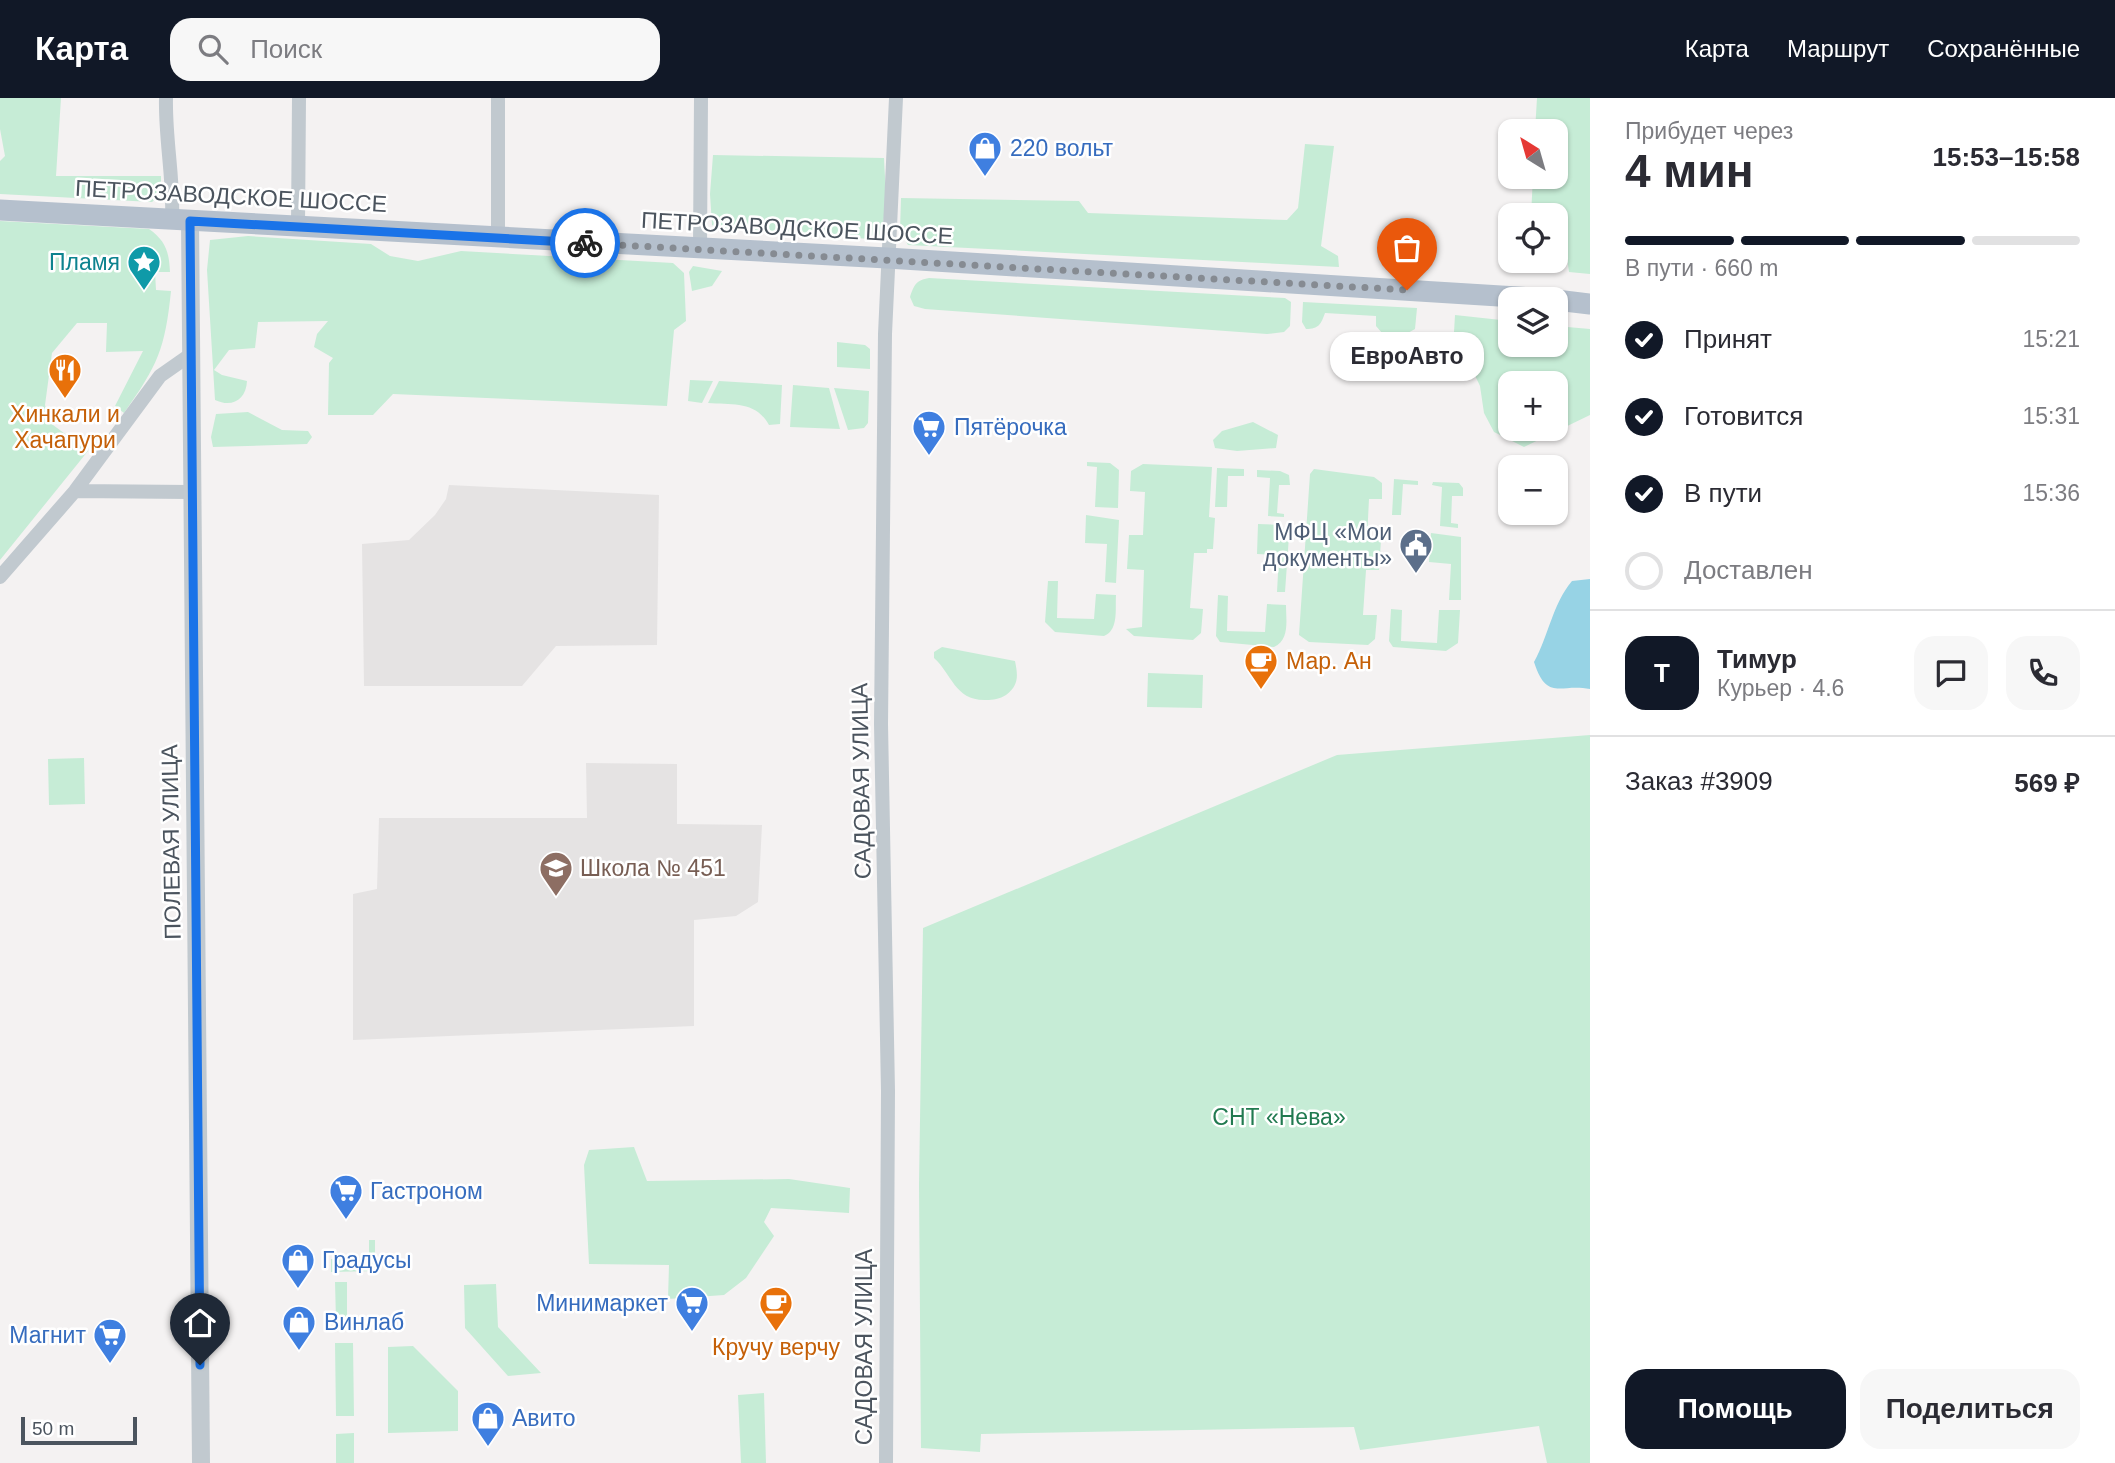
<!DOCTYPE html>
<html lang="ru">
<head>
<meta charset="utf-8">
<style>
  body { margin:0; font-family:Helvetica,sans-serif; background:#f7f7f7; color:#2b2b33; height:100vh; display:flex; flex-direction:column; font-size:26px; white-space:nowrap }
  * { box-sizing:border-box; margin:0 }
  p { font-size:23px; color:#7c7c81 }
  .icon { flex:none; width:38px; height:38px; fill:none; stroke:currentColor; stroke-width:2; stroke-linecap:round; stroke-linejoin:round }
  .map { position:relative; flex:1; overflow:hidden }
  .side { display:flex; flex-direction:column; background:#fff; width:525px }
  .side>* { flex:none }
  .needle { width:46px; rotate:323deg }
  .fabs { position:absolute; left:1498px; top:21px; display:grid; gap:14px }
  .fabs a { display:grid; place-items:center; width:70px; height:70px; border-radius:14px; background:#fff; box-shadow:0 2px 5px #0004; font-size:35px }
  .scale { position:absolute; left:21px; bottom:18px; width:116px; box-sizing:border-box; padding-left:7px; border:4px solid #4b545e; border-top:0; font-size:19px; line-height:24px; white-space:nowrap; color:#4b545e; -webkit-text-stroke:5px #fff; paint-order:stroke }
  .pin { position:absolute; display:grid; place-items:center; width:60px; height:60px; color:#fff; margin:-72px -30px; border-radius:50% 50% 50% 0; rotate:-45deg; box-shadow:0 0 7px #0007 }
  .pin .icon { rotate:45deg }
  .courier { position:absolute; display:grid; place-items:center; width:70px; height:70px; margin:-35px; border:5px solid #1a73e8; border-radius:50%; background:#fff; color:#222; box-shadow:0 2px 9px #0007 }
  .bubble { position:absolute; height:49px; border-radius:21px; background:#fff; box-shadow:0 2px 5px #0004; font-size:23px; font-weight:700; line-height:49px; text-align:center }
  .overview em { font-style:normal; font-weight:700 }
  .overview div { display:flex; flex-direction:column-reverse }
  .overview { display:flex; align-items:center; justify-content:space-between; height:119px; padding:0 35px }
  h1 { font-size:46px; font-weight:700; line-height:52px }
  .bar { display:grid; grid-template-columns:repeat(4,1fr); gap:10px 7px; align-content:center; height:84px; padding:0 35px }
  .bar i { height:9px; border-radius:5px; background:#e1e1e2 }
  .bar .active { background:#111827 }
  .bar p { grid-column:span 4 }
  .line { display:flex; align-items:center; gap:18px; padding:0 35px; border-top:2px solid #e1e1e2 }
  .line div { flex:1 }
  .round { display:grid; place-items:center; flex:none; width:74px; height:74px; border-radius:21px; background:#f7f7f7 }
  ol { padding:0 35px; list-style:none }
  li { display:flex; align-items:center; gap:21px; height:77px }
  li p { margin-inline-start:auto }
  li .icon { padding:7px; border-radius:50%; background:#111827; color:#fff; stroke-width:4 }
  li:last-child { color:#7c7c81 }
  li i { width:38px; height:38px; border:4px solid #e1e1e2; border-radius:50% }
  .primary-button { display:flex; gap:14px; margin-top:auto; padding:14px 35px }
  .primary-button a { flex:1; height:80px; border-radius:21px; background:#111827; color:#fff; font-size:28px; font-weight:700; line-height:80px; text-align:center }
  .primary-button a+a { background:#f7f7f7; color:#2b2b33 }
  header { display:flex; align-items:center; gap:42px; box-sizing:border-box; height:98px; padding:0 35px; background:#111827; color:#fff }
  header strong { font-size:33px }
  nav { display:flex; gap:38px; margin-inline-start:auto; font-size:24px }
  .search { width:490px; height:63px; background:#f7f7f7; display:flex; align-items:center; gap:18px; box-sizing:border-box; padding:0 24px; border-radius:21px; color:#7c7c81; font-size:26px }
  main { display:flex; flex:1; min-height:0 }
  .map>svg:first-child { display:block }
</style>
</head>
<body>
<header>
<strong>Карта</strong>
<div class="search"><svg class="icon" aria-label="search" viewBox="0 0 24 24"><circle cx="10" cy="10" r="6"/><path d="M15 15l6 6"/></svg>Поиск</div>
<nav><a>Карта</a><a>Маршрут</a><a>Сохранённые</a></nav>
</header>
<main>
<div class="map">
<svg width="1590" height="1365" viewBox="0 0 1590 1365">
  <rect width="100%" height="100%" fill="#f4f2f2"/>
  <path fill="#e5e3e3" d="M449,387L659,397L657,547L556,548L522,588H364L362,446L409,442L435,417L446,401Z
    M586,665L677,666V726L762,727L758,804L736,818L694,822V928L353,942V796L377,791L379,720H587Z"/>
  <path fill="#c6ecd6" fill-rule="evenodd" d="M0,0H61L56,78H161V96L152,104L0,96V63L5,58L0,31Z
    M1537,0H1590V176L1569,174L1566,153L1556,144V117H1531L1533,79H1556V33H1535Z
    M1305,46L1334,48L1321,148L1338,158L1339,169L908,147L900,133L901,100L1079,103L1088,115L1287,122L1298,110Z
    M713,57L884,60C885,86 889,114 879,138L870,141L719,131L712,127L710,96Z
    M0,123L149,131C166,143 169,154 170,174H155L156,192L171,193C165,251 158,267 124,315L115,308L143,253L106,254L107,225H77L52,255L45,307L49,324L88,353L0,462Z
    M248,138L371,146L390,158L418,163L461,153L673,165L684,175L686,223L674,232L667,308L393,296L373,317H328L329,265L333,260L314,249L317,236L328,223L258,224L255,250L229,252L214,272L222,277L247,283C246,302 232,310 215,302L207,172L210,142Z
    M693,168L722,173L712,188L692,193L689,174Z
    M929,180L1285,200L1291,204L1290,228L1284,234L1267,236L925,211L914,208L910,199C914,187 916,182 929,180Z
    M1303,204L1417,210L1415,231L1406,236L1382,235L1376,228V218L1325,215C1321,226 1319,231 1306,231L1302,224Z
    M1455,217L1510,223V247H1556V228L1590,231V317L1524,349L1494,334L1484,315L1480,288L1454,234ZM1510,285H1556V331H1510Z
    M837,244L865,247L870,251V271L837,269Z
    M690,282L713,283L702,305L688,303Z
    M719,283L782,287L780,326L769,327C756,303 733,307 708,305Z
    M793,287L829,290L840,331L790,329Z
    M834,290L869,293L868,325L864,330L848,332Z
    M248,314L282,332L308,333L312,339L307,346L213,349L211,339L216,316Z
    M1253,324L1278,337L1276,350L1237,353L1215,350L1213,342L1222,333Z
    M1087,364L1110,365L1119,372L1118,410L1095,409L1097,369L1087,368Z
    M1143,366L1212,369L1209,419L1215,420L1213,451H1207V455H1194L1190,510L1203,511L1201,535L1193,542L1134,538L1126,531L1142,529L1144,472L1127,471L1129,437H1143L1145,394L1130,393L1131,373Z
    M1217,370L1244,371V378H1228L1227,409H1215Z
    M1314,371L1374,379L1382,385V401H1369L1367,441L1381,442L1379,472H1366L1363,517H1377L1375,541L1368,547L1309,544L1299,537L1310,376Z
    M1257,372L1280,373L1289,377L1290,387H1279L1277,415L1284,416V419L1268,418L1270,380L1257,379Z
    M1394,381L1418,383V387L1403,386L1401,417H1392Z
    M1433,384L1459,385L1463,390V398H1452L1451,425L1458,426V430L1440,428L1442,389L1432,387Z
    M1086,417L1119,422L1116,485L1105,484L1107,446L1085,445Z
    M1258,426L1281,427L1289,438L1285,494H1277L1279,457L1257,456Z
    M1431,435L1461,439V502H1449L1451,466L1429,464Z
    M1048,483H1058L1057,520L1094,521L1096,496L1116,497C1115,511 1119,532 1104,538L1055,534L1045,524Z
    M1218,497L1228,498L1227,533L1265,534L1267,506L1286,507C1286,522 1290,542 1274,549L1220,544L1216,538Z
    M1391,511L1402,512L1401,543L1437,545L1439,512H1460L1458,545L1446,553L1393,549L1389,543Z
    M942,549L1015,563C1018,578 1019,587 1006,597C1000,601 993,602 986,602C955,603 952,576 934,560V554Z
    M1148,575L1203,577L1202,610L1147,609Z
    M1590,637V1365H1547L1539,1328L1360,1352L1354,1329L981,1336L980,1354L921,1350L919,1087L923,830L1337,657Z
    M84,660L85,706L49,707L48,661Z
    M634,1049L647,1083L789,1081L850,1090L849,1115L771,1110L764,1124L774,1138L746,1180L724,1197L668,1201L669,1167L589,1166L584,1067L589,1052Z
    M369,1142H375V1173L331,1174V1161L369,1162Z
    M335,1184H347V1222H336Z
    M496,1186L498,1229L541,1275L508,1278L465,1230L464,1187Z
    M335,1245H353L354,1318H336Z
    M413,1248L458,1293V1333L388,1335V1249Z
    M764,1295L766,1365H741L738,1297Z
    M354,1335V1365H336V1336Z"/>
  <path fill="#97d3e5" d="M1590,481V591C1560,585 1547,604 1534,564C1549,537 1552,507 1572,483Z"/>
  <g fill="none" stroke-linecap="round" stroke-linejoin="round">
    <path stroke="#c1c9cf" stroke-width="14" d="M166,0C165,41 174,81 172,121
      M298,128L299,0
      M498,141V0
      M700,150L701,0
      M75,393L190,394
      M0,479L75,393L160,278L190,257
      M886,1365L888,993L881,626L885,236L896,0"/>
    <path stroke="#c1c9cf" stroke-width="18" d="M190,123L201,1365"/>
    <path stroke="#b5c0cd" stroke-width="21" d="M0,112L887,160L1548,201
      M1556,202L1590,206"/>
  </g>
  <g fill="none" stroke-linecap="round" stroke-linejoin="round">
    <path stroke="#868b92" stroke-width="7" stroke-dasharray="0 12.6" d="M585,145L1407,192"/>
    <path stroke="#1a73e8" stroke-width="9" d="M200,1267L190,123L585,145"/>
  </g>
  <defs>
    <symbol id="shop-pin" viewBox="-11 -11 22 30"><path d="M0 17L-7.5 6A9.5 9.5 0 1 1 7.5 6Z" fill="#3f7fe0" stroke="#fff"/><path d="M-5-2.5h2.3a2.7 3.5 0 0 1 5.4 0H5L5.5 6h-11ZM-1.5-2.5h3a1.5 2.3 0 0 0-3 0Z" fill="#fff"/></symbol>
    <symbol id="sight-pin" viewBox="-11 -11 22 30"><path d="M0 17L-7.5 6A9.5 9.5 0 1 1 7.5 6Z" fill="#0f9aa8" stroke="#fff"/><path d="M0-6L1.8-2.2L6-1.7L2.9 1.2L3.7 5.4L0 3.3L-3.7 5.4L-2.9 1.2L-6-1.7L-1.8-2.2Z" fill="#fff"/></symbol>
    <symbol id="restaurant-pin" viewBox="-11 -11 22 30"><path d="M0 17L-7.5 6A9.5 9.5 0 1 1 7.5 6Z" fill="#e8710a" stroke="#fff"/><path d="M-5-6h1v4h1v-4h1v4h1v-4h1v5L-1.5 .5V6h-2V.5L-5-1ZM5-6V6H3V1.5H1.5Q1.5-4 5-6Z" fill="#fff"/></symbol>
    <symbol id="supermarket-pin" viewBox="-11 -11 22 30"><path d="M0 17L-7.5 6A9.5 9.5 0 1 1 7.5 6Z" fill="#3f7fe0" stroke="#fff"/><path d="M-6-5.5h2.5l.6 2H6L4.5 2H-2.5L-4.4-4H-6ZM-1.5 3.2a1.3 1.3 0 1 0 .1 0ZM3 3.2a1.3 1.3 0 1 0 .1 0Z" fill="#fff"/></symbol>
    <symbol id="civic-pin" viewBox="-11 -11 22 30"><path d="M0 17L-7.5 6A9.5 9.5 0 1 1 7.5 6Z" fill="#5c6f8a" stroke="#fff"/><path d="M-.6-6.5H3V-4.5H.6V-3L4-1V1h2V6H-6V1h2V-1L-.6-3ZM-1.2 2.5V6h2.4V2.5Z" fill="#fff"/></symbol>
    <symbol id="cafe-pin" viewBox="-11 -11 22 30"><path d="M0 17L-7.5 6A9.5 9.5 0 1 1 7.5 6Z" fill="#e8710a" stroke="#fff"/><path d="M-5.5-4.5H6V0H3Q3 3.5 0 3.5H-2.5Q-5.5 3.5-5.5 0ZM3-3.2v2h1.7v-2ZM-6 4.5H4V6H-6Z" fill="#fff"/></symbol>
    <symbol id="school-pin" viewBox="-11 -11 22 30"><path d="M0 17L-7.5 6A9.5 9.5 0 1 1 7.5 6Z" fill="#8d6e63" stroke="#fff"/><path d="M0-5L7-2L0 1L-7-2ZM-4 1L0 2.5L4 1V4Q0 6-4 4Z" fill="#fff"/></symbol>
  </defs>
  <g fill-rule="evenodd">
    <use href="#shop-pin" x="966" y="31" width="38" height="52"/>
    <use href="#sight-pin" x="125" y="145" width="38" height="52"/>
    <use href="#restaurant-pin" x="46" y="253" width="38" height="52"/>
    <use href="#supermarket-pin" x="910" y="310" width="38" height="52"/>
    <use href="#civic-pin" x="1397" y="428" width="38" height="52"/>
    <use href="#cafe-pin" x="1242" y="544" width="38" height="52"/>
    <use href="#school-pin" x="537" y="751" width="38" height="52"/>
    <use href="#supermarket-pin" x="327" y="1074" width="38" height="52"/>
    <use href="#shop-pin" x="279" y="1143" width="38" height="52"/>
    <use href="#supermarket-pin" x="673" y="1186" width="38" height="52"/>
    <use href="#cafe-pin" x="757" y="1186" width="38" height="52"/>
    <use href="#shop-pin" x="280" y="1205" width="38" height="52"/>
    <use href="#supermarket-pin" x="91" y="1218" width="38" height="52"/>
    <use href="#shop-pin" x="469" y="1301" width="38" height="52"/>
  </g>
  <g text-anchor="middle" stroke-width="5" stroke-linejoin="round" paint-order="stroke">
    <g font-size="23" fill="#366cbe" stroke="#fff" text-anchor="start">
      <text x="1010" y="58">220 вольт</text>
      <text x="954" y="337">Пятёрочка</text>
      <text x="370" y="1101">Гастроном</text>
      <text x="322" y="1170">Градусы</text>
      <text x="668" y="1213" text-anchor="end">Минимаркет</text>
      <text x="324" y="1232">Винлаб</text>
      <text x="86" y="1245" text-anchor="end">Магнит</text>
      <text x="512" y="1328">Авито</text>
    </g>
    <g font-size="23" fill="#4b545e" stroke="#fff">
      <text transform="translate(231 98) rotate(3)" y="8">ПЕТРОЗАВОДСКОЕ ШОССЕ</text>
      <text transform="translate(797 130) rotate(3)" y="8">ПЕТРОЗАВОДСКОЕ ШОССЕ</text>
      <text transform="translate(861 683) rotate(-91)" y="8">САДОВАЯ УЛИЦА</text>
      <text transform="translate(171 744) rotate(-91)" y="8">ПОЛЕВАЯ УЛИЦА</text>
      <text transform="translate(864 1249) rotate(-90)" y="8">САДОВАЯ УЛИЦА</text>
    </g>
    <g font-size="23" fill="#0d838f" stroke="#fff" text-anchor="end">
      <text x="120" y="172">Пламя</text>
    </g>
    <g font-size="23" fill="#c56008" stroke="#fff">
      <text x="65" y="324">Хинкали и<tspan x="65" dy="26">Хачапури</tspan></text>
      <text x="1286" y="571" text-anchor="start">Мар. Ан</text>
      <text x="776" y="1257">Кручу верчу</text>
    </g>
    <g font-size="23" fill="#4e5e75" stroke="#fff" text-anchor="end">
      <text x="1392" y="442">МФЦ «Мои<tspan x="1392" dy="26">документы»</tspan></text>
    </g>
    <g font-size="23" fill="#785e54" stroke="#fff" text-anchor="start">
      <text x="580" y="778">Школа № 451</text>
    </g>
    <g font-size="23" fill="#217a50" stroke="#fff">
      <text x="1279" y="1027">СНТ «Нева»</text>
    </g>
  </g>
</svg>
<div class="fabs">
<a><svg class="needle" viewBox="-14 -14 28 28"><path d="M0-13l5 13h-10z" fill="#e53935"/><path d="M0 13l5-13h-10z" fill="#7c7c81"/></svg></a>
<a><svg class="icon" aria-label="locate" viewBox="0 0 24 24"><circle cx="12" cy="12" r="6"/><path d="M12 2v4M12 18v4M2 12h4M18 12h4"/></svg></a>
<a><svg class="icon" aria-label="layers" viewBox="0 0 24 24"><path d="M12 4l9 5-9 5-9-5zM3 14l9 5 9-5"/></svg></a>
<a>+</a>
<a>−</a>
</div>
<div class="scale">50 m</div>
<div class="pin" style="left:1407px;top:192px;background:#ea580c"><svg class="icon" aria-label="bag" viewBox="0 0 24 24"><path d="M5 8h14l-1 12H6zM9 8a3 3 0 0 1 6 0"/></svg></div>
<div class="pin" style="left:200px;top:1267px;background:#1f2937"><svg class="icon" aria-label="home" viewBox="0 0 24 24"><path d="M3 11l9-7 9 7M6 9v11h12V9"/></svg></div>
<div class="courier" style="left:585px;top:145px"><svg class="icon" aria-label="bike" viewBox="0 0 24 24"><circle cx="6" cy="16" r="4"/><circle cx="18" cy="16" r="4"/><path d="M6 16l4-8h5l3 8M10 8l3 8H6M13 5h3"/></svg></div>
<div class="bubble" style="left:1330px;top:234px;width:154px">ЕвроАвто</div>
</div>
<section class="side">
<div class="overview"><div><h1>4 мин</h1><p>Прибудет через</p></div><em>15:53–15:58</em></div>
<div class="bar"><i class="active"></i><i class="active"></i><i class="active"></i><i></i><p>В пути · 660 m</p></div>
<ol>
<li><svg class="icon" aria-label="check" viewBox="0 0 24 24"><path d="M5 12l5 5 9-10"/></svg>Принят<p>15:21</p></li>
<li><svg class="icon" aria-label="check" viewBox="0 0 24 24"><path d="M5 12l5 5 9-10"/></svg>Готовится<p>15:31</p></li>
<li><svg class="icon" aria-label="check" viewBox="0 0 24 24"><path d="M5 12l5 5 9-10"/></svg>В пути<p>15:36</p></li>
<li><i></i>Доставлен</li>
</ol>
<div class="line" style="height:126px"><b class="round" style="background:#111827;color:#fff">Т</b><div><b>Тимур</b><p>Курьер · 4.6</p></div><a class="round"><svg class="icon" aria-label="chat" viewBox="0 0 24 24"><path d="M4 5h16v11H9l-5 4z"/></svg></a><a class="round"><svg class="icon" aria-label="phone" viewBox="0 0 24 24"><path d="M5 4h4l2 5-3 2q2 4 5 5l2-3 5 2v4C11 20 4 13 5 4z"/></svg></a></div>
<div class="line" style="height:91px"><div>Заказ #3909</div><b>569 ₽</b></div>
<div class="primary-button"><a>Помощь</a><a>Поделиться</a></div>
</section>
</main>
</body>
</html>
